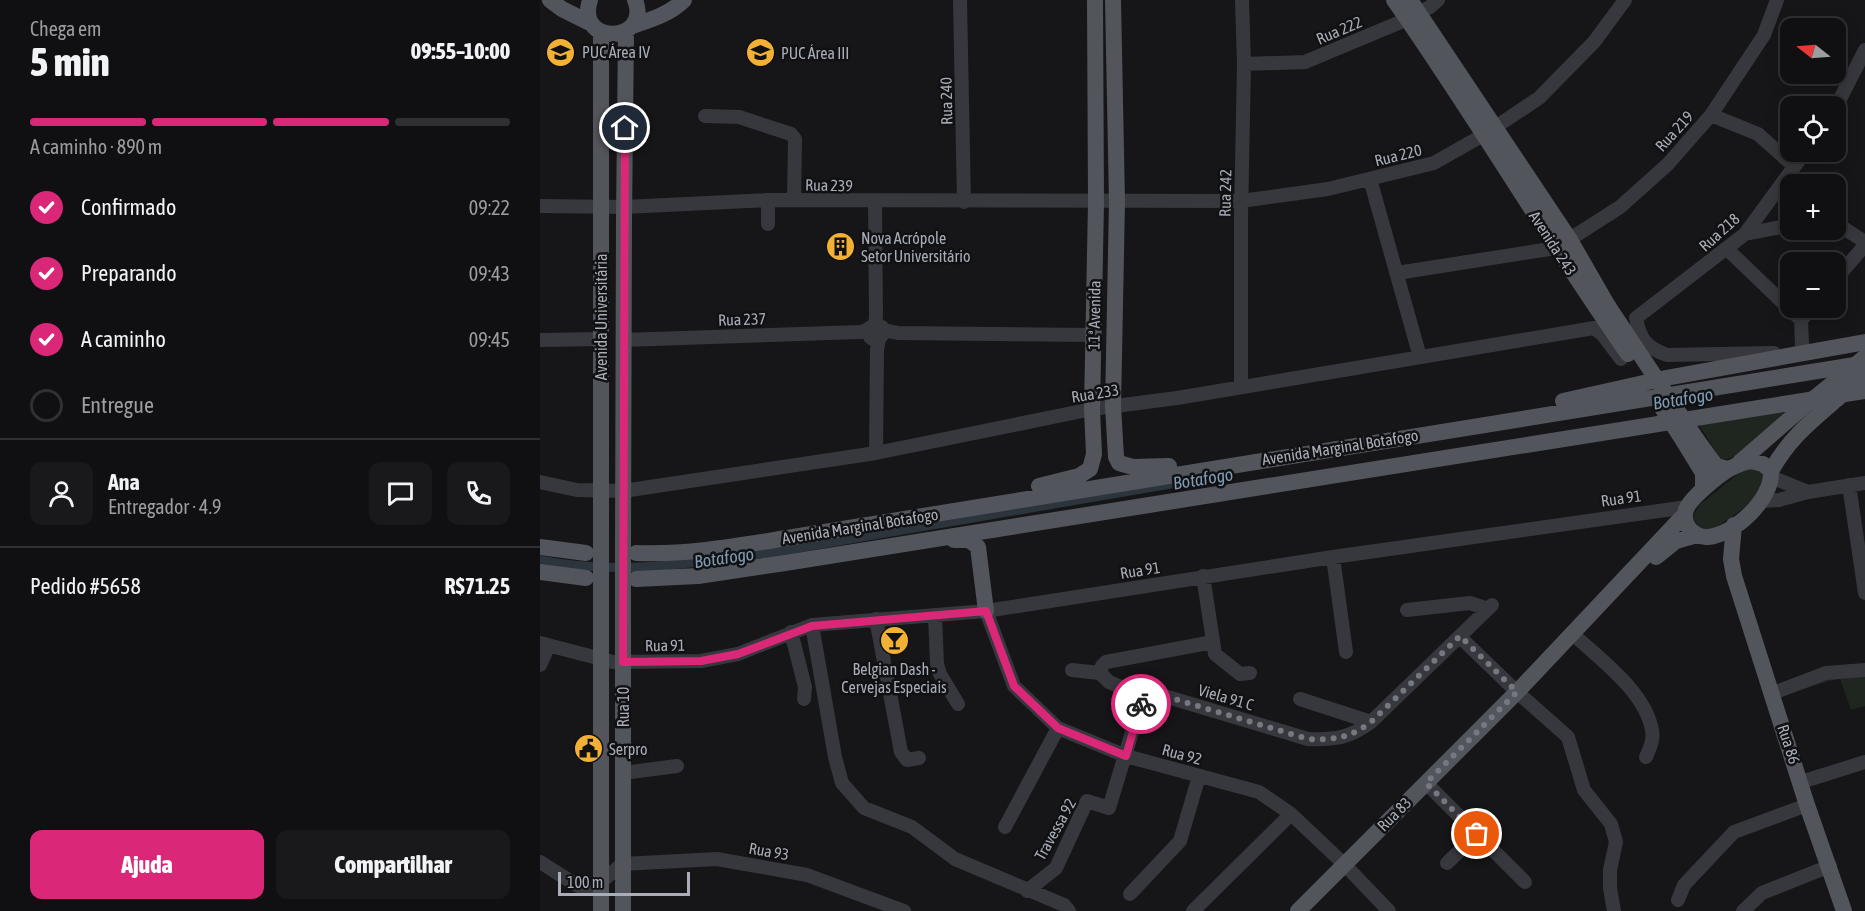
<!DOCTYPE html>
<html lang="pt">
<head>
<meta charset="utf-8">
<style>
  body { margin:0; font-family:"Asap Condensed",sans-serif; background:#19191b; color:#f1f3f6; height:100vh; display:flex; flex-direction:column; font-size:22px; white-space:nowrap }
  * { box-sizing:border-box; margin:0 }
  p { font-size:20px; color:#9c9d9f }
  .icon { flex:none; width:33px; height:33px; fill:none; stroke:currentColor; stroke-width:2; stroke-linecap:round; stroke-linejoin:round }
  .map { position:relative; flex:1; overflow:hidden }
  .sheet { display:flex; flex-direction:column; background:#101012; width:540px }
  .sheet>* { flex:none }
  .needle { width:39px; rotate:287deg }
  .buttons { position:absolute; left:1240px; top:18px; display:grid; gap:12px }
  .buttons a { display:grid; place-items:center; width:66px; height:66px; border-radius:12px; background:#101012; box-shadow:0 3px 15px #0003,0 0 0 2px #303032; font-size:30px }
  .scale { position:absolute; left:18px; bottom:15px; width:132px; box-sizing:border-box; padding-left:6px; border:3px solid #a8adb8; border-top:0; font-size:16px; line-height:21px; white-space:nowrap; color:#a8adb8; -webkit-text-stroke:4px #111113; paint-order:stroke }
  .pin { position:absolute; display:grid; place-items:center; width:51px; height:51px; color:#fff; margin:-26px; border:3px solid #fff; border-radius:50%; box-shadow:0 2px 6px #0007 }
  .courier { position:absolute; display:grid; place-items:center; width:60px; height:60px; margin:-30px; border:4px solid #db2777; border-radius:50%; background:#fff; color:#222; box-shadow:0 2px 8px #0007 }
  .summary em { font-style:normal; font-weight:800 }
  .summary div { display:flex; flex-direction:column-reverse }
  .summary { display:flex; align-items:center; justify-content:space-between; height:102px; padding:0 30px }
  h1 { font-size:39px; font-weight:800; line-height:45px }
  .bar { display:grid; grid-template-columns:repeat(4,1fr); gap:9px 6px; align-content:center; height:72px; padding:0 30px }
  .bar i { height:8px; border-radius:4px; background:#303032 }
  .bar .selected { background:#db2777 }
  .bar p { grid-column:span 4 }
  .line { display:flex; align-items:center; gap:15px; padding:0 30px; border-top:2px solid #303032 }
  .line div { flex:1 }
  .round { display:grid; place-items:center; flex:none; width:63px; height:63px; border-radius:12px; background:#19191b }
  ol { padding:0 30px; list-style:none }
  li { display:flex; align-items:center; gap:18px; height:66px }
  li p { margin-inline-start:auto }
  li .icon { padding:6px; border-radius:50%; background:#db2777; color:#fff; stroke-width:4 }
  li:last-child { color:#9c9d9f }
  li i { width:33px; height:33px; border:3px solid #303032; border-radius:50% }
  .primary-button { display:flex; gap:12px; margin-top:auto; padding:12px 30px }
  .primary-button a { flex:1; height:69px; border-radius:12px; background:#db2777; color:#fff; font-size:24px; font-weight:800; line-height:69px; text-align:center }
  .primary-button a+a { background:#19191b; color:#f1f3f6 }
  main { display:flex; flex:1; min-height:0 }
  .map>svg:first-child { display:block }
</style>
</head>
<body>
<main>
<section class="sheet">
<div class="summary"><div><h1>5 min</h1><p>Chega em</p></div><em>09:55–10:00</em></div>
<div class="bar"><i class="selected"></i><i class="selected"></i><i class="selected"></i><i></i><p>A caminho · 890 m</p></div>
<ol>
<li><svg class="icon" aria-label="check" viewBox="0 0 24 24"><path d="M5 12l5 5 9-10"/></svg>Confirmado<p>09:22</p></li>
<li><svg class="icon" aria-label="check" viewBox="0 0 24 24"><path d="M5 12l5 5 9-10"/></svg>Preparando<p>09:43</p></li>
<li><svg class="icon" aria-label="check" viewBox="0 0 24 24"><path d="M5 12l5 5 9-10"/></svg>A caminho<p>09:45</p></li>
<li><i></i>Entregue</li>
</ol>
<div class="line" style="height:108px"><a class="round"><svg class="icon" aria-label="person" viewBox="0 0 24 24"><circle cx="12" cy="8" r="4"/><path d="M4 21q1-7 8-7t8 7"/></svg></a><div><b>Ana</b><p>Entregador · 4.9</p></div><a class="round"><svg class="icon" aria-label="chat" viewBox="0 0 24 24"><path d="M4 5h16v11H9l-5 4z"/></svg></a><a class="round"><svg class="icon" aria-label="phone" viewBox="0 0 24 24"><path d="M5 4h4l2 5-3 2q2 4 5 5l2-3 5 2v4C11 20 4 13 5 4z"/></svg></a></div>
<div class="line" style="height:78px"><div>Pedido #5658</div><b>R$71.25</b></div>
<div class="primary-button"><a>Ajuda</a><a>Compartilhar</a></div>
</section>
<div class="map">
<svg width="1325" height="911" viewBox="0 0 1325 911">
  <rect width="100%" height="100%" fill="#161618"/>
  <path fill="#1e261f" d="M1255,403L1195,457L1181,460L1154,417Z
    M1218,466L1226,476L1216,500L1169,532L1160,530L1153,517L1159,505L1207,467Z
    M1298,665H1325V706L1311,710L1300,678L1247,694L1244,683Z"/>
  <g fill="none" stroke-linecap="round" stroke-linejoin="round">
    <path stroke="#2c353c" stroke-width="9" d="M0,560C77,576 158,563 235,552L677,476"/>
    <path stroke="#37383d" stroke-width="14" d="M420,0L424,202
      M704,64L765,62L863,21L890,7L898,0
      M1296,107L1325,50
      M1171,115L1218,134L1254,166
      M165,116L199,117L251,134L255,139L254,200
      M830,179L880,357
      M0,206L84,207L228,200L701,201L788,189L894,163L945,134L999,98L1054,42L1085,0
      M1296,223L1325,242
      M228,224V200
      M1205,234L1251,225
      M1187,249L1261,320
      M857,273L1016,248L1080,207L1128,164L1171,115L1224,35L1237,0
      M1296,279L1325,245
      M1261,320L1272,308
      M335,325L336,316L335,202
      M344,330L358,333L553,335
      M0,340L61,339
      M83,340L321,332C329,330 331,325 337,325L342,327L343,334L339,339L334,340L330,337L329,330
      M1234,353L1127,355C1107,348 1100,340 1096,318L1205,234L1265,152
      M1256,353H1265L1262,344L1261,320
      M701,387V218L704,64L702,0
      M336,453L337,350L339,339
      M1231,477L1268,492
      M0,482L37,490L83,491L336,453L552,409L637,398L1054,328L1063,335L1081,359
      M1309,485L1325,593
      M1222,501L1239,500L1268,492L1325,483
      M793,557L806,652
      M663,576L675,654L700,674L710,673
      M867,610L930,603L948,609
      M446,611L474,686L518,728L586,756L719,792L751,814L804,864L849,911
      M395,615L397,664L400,674L418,704
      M336,619L361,752L367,760L379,758
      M272,625L295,757L302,783L324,808L372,827L415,859L524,905L529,911
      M251,632L265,687L264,699
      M1032,633C1059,659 1105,691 1112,730C1114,739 1110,748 1106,757
      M920,637L977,692L1028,737L1044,790L1071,824L1076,842L1070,870V888L1074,911
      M0,643L73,662L161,661L198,654L272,625L446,611L793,557L1147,507
      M0,665L5,654V644
      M532,670L560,673L569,682L603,696L621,695L768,739C794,740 810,738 831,722L952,605
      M560,673L562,666L566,662L673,642
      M1233,693L1286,673L1325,670
      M760,699L831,722
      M83,773L137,766
      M1261,782L1325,762
      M886,783L985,882
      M465,827L518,728
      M0,862L38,886L50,888L61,882L82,864L177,859L267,875L364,911
      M907,863L937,834
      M487,891L516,868L547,801L569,808L603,696
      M590,894L640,841L659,776
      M1138,900L1144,885L1194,832L1267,805
      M653,911L751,814
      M1203,911L1222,893L1290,866"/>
    <path stroke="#53555c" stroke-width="16" d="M10,0L22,9L52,24
      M50,0C35,47 112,43 95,0
      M573,0L577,202L573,406L576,457L579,463L593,467L629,466
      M854,0C935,116 1007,238 1088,354
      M870,0L1030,240L1068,306
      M92,26C110,20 130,14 144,0
      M61,33V547
      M1023,401L1126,378L1325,342
      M1157,440L1176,466L1188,469
      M1144,442L1163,473V489
      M1211,461L1223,464L1231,471C1233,499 1194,535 1168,537C1154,538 1141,524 1146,510C1148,503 1155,497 1160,492C1174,479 1191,464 1211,461Z
      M1200,462L1261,409
      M1231,471C1249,439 1269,423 1297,399
      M499,486L539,476L550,469L554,454L552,409L556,202L555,0
      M1194,525L1191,559L1194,576L1267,805L1304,911
      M414,540H429L438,547L446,611
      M0,547L46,553
      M83,547L84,218L86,31
      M96,553C147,555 197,546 247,538L1321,364
      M1116,557L1136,541L1157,535
      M0,572L46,578
      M96,579L158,576L245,563L1325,391
      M61,911V585
      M83,911V586
      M758,911L977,692L1145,514"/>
    <path stroke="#53555c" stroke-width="16" d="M1068,306L1157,440
      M1297,399L1325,375
      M1122,408L1144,442
      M1261,409L1325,357
      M61,547V585
      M83,547V586"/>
  </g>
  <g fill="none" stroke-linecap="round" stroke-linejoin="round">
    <path stroke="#757880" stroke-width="6" stroke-dasharray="0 10.8" d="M601,704L603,696L621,695L768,739C794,740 810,738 831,722L920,636L977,692L886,783L937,834"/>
    <path stroke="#db2777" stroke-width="8" d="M85,128L83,662L161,661L198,654L272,626L446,611L474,686L518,728L586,756L601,704"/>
  </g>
  <defs>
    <symbol id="university-disc" viewBox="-11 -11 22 22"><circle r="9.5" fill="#f2b134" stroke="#111113"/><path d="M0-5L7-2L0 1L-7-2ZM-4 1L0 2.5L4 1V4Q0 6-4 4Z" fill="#111"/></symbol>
    <symbol id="building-disc" viewBox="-11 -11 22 22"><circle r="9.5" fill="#f2b134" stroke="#111113"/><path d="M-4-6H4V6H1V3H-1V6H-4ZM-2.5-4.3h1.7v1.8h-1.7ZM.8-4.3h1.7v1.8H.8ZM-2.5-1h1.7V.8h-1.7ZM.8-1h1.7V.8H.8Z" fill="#111"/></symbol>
    <symbol id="bar-disc" viewBox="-11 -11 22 22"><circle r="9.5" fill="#f2b134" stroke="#111113"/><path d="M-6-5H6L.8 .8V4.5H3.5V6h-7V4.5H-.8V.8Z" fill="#111"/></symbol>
    <symbol id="civic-disc" viewBox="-11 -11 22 22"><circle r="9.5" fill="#f2b134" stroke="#111113"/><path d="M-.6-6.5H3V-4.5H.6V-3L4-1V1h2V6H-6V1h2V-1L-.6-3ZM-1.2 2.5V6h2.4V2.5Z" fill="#111"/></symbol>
  </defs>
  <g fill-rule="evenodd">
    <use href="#university-disc" x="4" y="36" width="33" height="33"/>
    <use href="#university-disc" x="204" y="36" width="33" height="33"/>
    <use href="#building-disc" x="284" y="230" width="33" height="33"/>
    <use href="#bar-disc" x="338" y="624" width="33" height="33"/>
    <use href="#civic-disc" x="32" y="732" width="33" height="33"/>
  </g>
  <g text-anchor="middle" stroke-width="5" stroke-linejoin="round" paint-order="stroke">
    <g font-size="16" fill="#a8adb8" stroke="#111113">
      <text transform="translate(799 30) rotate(-23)" y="6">Rua 222</text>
      <text transform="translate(406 101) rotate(-91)" y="6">Rua 240</text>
      <text transform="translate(1134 131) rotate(-48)" y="6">Rua 219</text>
      <text transform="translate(858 155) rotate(-14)" y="6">Rua 220</text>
      <text transform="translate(289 185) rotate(1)" y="6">Rua 239</text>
      <text transform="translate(685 193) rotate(-89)" y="6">Rua 242</text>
      <text transform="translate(1179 232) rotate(-42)" y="6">Rua 218</text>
      <text transform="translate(1013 243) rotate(57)" y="6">Avenida 243</text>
      <text transform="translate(554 315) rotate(-89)" y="6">11ª Avenida</text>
      <text transform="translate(61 317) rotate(-90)" y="6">Avenida Universitária</text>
      <text transform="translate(202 319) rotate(-2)" y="6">Rua 237</text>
      <text transform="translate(555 393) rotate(-9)" y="6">Rua 233</text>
      <text transform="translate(800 447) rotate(-9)" y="6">Avenida Marginal Botafogo</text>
      <text transform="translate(1081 498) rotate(-8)" y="6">Rua 91</text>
      <text transform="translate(320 526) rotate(-9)" y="6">Avenida Marginal Botafogo</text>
      <text transform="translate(600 570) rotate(-9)" y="6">Rua 91</text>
      <text transform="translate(125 645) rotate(-1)" y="6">Rua 91</text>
      <text transform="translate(686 697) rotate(16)" y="6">Viela 91 C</text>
      <text transform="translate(83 707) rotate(-90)" y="6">Rua 10</text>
      <text transform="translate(1249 744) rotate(72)" y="6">Rua 86</text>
      <text transform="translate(642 754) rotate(15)" y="6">Rua 92</text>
      <text transform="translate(854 814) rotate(-45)" y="6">Rua 83</text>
      <text transform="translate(515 829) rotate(-61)" y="6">Travessa 92</text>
      <text transform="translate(229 851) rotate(10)" y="6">Rua 93</text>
    </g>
    <g font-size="16" fill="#a8adb8" stroke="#111113" text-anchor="start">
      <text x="42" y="58">PUC Área IV</text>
      <text x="241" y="59">PUC Área III</text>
      <text x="321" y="244">Nova Acrópole<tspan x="321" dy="18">Setor Universitário</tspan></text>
      <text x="354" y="675" text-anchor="middle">Belgian Dash -<tspan x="354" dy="18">Cervejas Especiais</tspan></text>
      <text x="69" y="755">Serpro</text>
    </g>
    <g font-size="18" font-style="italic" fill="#7f9bb3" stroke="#111113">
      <text transform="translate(1143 399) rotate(-9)" y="6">Botafogo</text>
      <text transform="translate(663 479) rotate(-9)" y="6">Botafogo</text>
      <text transform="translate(184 558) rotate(-8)" y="6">Botafogo</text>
    </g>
  </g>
</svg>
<div class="buttons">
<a><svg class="needle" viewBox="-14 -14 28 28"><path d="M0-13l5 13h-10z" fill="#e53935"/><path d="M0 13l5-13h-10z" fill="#9c9d9f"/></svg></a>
<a><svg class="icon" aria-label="locate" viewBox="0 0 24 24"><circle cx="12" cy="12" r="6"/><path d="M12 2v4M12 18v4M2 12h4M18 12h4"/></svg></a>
<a>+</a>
<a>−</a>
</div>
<div class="scale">100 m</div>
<div class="pin" style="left:937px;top:834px;background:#ea580c"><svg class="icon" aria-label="bag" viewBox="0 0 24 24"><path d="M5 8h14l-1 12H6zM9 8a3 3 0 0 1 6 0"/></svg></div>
<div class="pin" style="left:85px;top:128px;background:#1f2937"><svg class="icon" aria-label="home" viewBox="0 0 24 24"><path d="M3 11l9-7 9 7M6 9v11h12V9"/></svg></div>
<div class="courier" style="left:601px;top:704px"><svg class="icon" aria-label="bike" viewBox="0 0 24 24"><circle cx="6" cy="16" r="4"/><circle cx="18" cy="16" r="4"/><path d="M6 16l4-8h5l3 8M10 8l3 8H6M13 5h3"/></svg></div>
</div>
</main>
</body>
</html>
